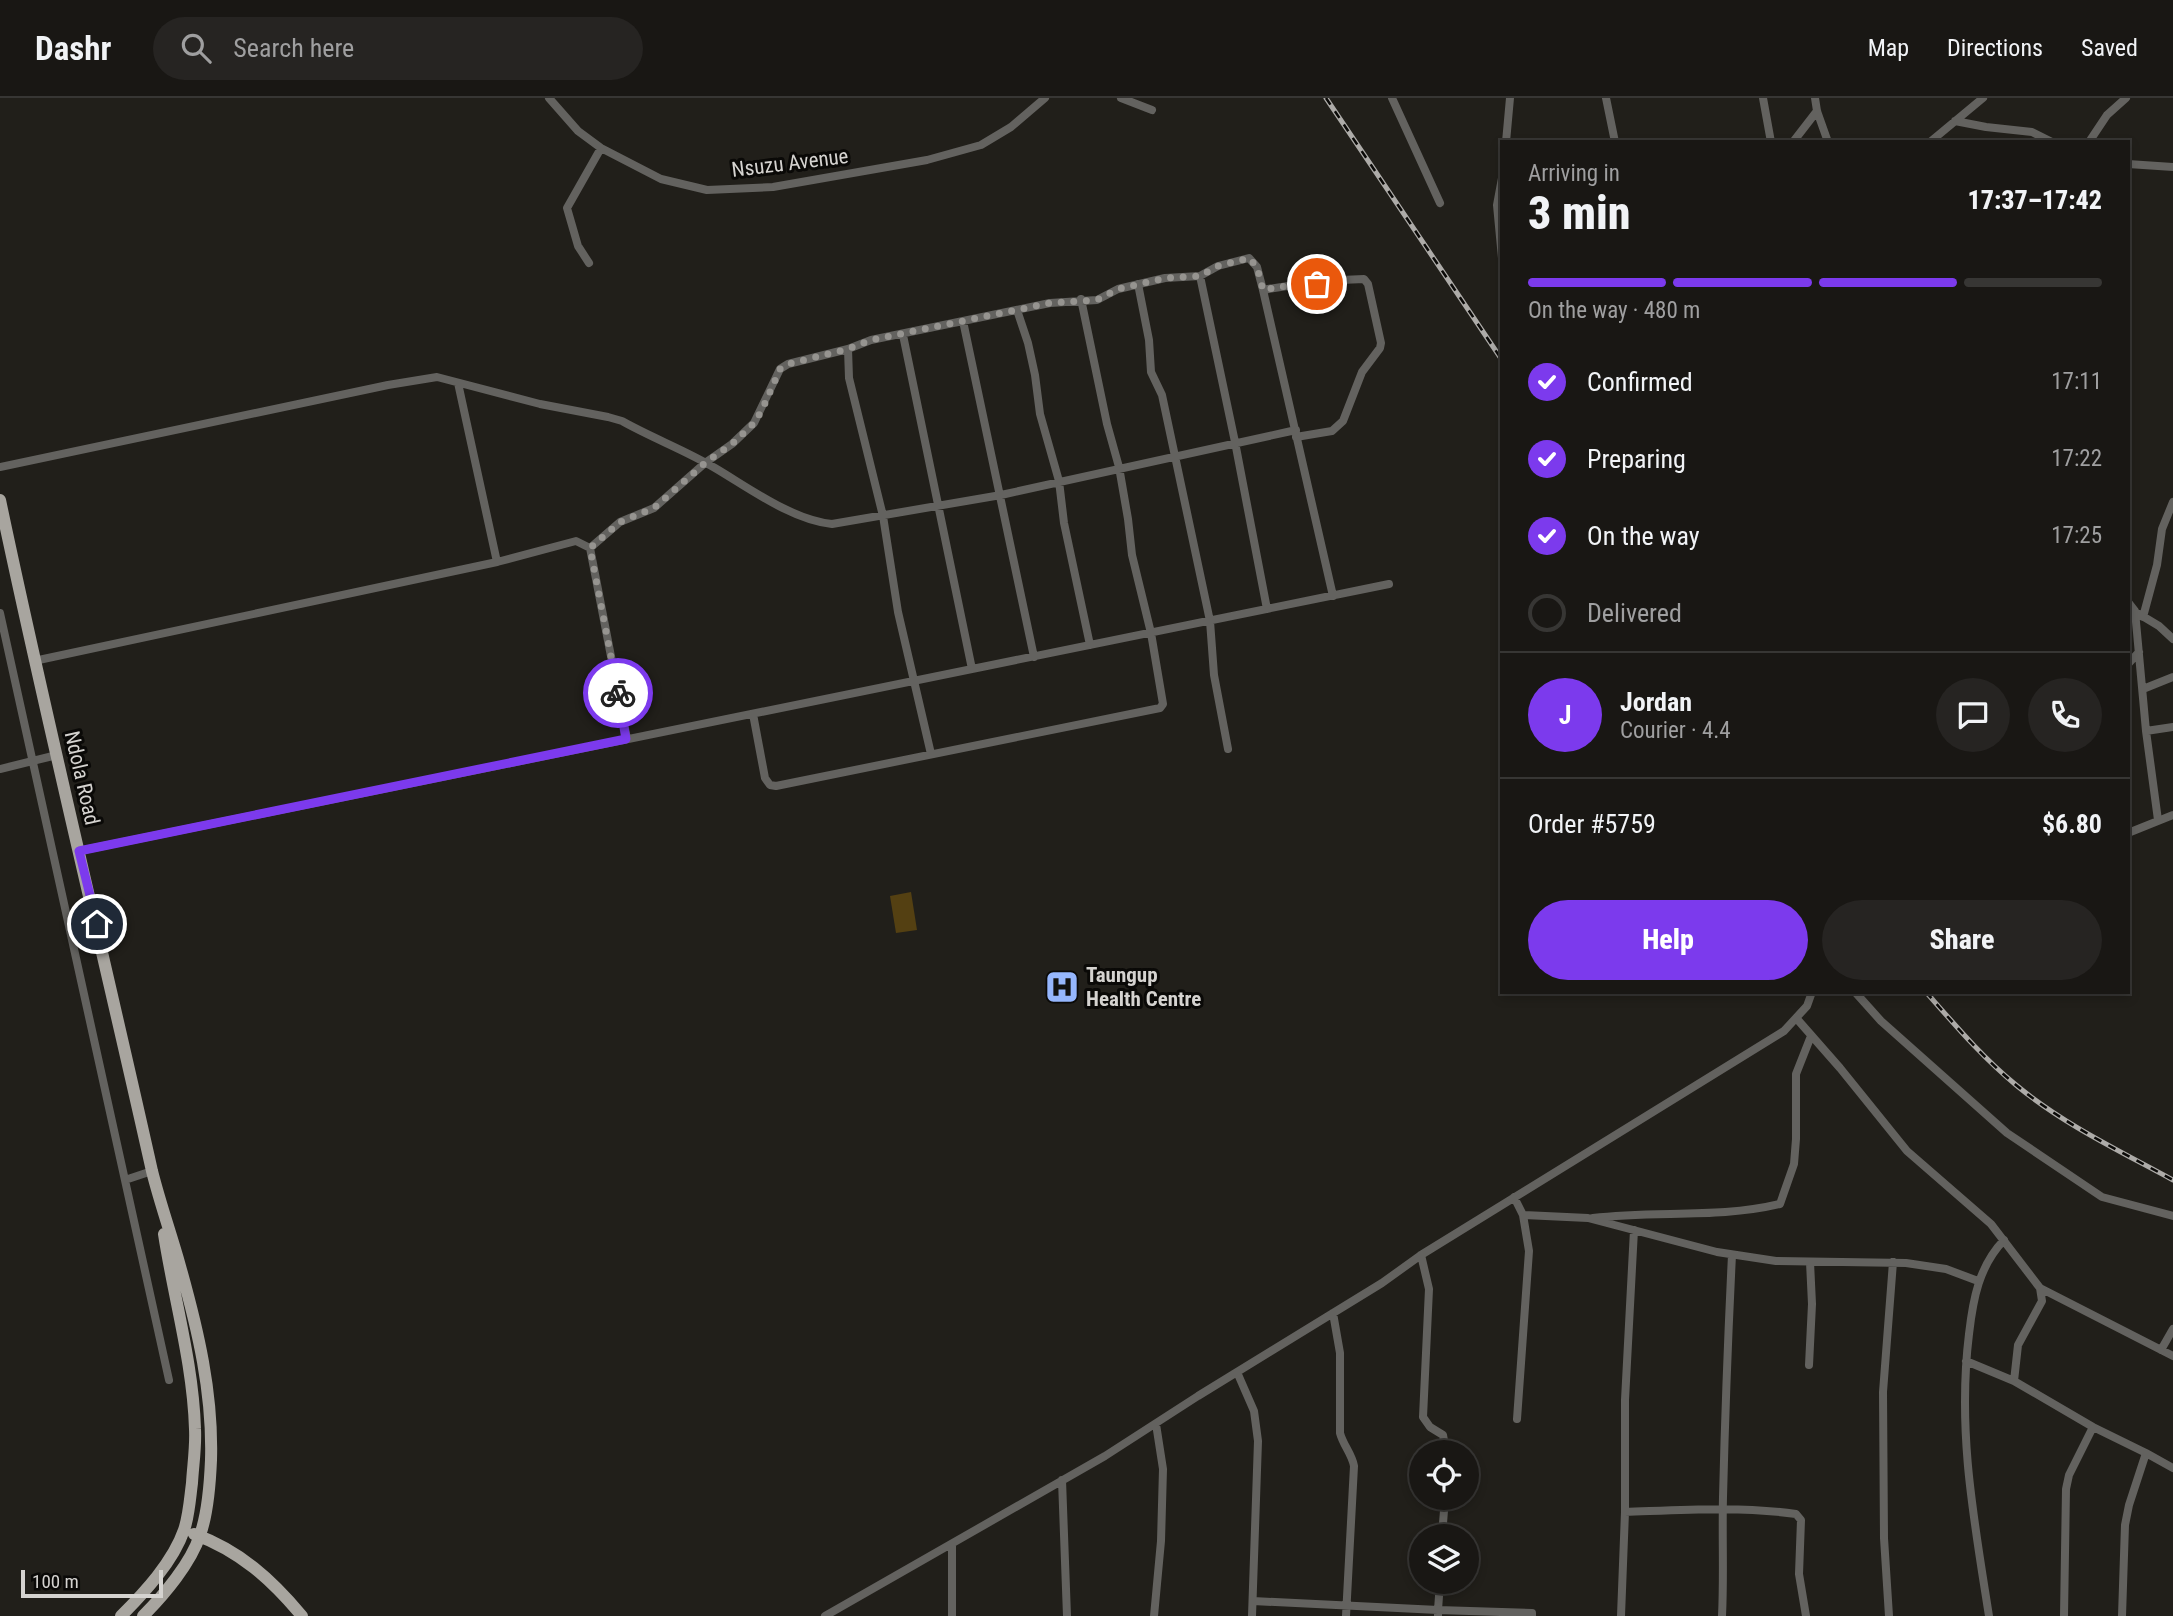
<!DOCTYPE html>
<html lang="en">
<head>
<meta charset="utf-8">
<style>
  body { margin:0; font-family:"Roboto Condensed",sans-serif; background:#262422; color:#f1f3f6; height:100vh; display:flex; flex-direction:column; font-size:26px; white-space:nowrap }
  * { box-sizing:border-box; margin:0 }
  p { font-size:23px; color:#9f9fa0 }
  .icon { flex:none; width:38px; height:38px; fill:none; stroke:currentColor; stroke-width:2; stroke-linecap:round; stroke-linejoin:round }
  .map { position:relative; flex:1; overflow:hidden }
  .side { position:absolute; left:1500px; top:42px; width:630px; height:854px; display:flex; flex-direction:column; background:#191714; border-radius:0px; box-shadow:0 4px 10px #0003,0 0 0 2px #373634 }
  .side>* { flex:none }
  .fabs { position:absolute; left:1409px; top:1342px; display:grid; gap:14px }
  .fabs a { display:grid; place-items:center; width:70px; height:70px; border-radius:50%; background:#191714; box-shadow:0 4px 10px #0003,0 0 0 2px #373634; font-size:35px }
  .scale { position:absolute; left:21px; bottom:18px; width:142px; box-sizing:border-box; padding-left:7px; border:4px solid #d5d3d0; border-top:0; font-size:19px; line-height:24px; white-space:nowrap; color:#d5d3d0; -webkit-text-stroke:5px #0a0907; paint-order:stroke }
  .pin { position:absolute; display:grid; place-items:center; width:60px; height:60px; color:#fff; margin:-30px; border:4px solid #fff; border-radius:50%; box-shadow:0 2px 7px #0007 }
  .courier { position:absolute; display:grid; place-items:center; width:70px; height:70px; margin:-35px; border:5px solid #7c3aed; border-radius:50%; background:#fff; color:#222; box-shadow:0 2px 9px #0007 }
  .headline em { font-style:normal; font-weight:800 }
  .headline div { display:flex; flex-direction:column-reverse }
  .headline { display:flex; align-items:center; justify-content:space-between; height:119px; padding:0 28px }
  h1 { font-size:46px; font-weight:800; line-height:52px }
  .bar { display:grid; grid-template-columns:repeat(4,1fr); gap:10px 7px; align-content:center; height:84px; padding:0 28px }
  .bar i { height:9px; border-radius:5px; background:#373634 }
  .bar .current { background:#7c3aed }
  .bar p { grid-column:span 4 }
  .line { display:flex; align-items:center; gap:18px; padding:0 28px; border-top:2px solid #373634 }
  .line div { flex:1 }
  .round { display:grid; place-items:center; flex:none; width:74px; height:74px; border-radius:37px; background:#262422 }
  ol { padding:0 28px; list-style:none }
  li { display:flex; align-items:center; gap:21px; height:77px }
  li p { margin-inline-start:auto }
  li .icon { padding:7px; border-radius:50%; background:#7c3aed; color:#fff; stroke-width:4 }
  li:last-child { color:#9f9fa0 }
  li i { width:38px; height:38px; border:4px solid #373634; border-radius:50% }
  .primary-button { display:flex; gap:14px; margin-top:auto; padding:14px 28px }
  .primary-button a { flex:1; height:80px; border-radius:42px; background:#7c3aed; color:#fff; font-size:28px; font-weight:800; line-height:80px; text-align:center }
  .primary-button a+a { background:#262422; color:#f1f3f6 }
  header { display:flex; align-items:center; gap:42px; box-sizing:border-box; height:98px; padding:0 35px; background:#191714; border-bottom:2px solid #373634 }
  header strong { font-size:33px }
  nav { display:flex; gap:38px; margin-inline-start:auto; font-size:24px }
  .search { width:490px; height:63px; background:#262422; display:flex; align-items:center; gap:18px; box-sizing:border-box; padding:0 24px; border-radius:38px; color:#9f9fa0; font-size:26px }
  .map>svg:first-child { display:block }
</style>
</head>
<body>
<header>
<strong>Dashr</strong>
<div class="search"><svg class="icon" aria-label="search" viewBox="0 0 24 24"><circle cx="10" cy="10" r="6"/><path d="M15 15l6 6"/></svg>Search here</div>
<nav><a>Map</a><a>Directions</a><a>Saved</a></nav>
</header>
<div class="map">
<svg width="2173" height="1518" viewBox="0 0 2173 1518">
  <rect width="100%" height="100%" fill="#211f1a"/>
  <path fill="#544012" d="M911,794L917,832L896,835L890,798Z"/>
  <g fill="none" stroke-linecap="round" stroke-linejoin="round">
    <path stroke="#63625f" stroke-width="8" d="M549,0L578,33L601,50L661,81L707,92L773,89L927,62L981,47L1011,29L1045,0
      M1121,0L1152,12
      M1392,0L1440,105
      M1606,0L1615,44
      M1763,0L1771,44
      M1815,0L1817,13L1828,44
      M1955,23L1986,29L2032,34L2052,44
      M1506,44L1510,0
      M1793,44L1817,13
      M1930,44L1983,0
      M2089,44L2107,17L2126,0
      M2128,66L2173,69
      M1502,80L1497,107L1502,160
      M589,165L578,148L567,110L601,50
      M1200,178L1235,344L1267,511
      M1138,186L1149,242L1151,274L1162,297L1210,523L1214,577L1228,651
      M1263,192C1296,186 1330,182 1364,181L1368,186L1381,245L1380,250L1362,274L1343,323L1332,333L1296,339
      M1017,212L1028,245L1035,277L1040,316L1059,383L1064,425L1090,547
      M963,223L1034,559
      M903,237L972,571
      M458,285L497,464
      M0,369L388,287L437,279L540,306L608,319L622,323C652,340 685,352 715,370C749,390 792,422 832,426L1001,397L1296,332
      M590,450L620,424L654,410L705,365L732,346L754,325L780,271L788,266L848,251
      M2128,504L2135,513L2146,633L2158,722
      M0,515L169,1282
      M2139,516L2159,528L2173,541
      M2143,519L2157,467L2162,431L2173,404
      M34,563L497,464L576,443L590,450L627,641
      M2128,566L2139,554
      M2143,591L2173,579
      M753,616L765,680L770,687L776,688L1160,610L1163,606L1151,535L1132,457L1128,421L1119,369L1107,326L1081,201
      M2146,633L2173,629
      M931,656L898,514L883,418L849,280L848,251L871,242L1050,205L1097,202L1118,191L1165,180L1200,178L1218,168L1249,160L1257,169L1263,192L1333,498
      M0,671L57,657
      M2128,735L2173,717
      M79,753L1389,486
      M1855,894L1881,923L2007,1035L2102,1099L2173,1118
      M1797,921L1840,970L1907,1053L1991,1126L2040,1190
      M125,1082L152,1073
      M1514,1099L1523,1117L1588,1120L1717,1154L1776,1163L1906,1165L1946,1171L1978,1183
      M1593,1120C1655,1112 1718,1121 1780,1106L1794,1066L1796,1041V976L1811,938
      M1421,1157L1429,1191L1423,1319L1430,1329L1443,1337L1446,1354
      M1333,1215L1340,1255V1335C1343,1347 1352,1356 1354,1368L1346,1518
      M2161,1252L2173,1231
      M1966,1263L2014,1283L2093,1329L2146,1355L2129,1407L2125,1427L2122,1518
      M1809,1267L1812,1206L1810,1164
      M1237,1274L1254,1313L1258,1343L1252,1518
      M2014,1283L2018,1247L2042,1203L2040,1190L2173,1258
      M1517,1321L1529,1153L1523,1117
      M2146,1355L2173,1370
      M1062,1382L1067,1518
      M1625,1414C1682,1412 1739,1408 1796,1416L1801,1422L1799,1476L1806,1518
      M1442,1438L1445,1400
      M1253,1503L1438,1512L1440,1484
      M825,1518L1105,1358L1198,1298L1382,1185L1421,1157L1784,933L1807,908L1812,894
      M952,1518V1447
      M1154,1518L1161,1443L1163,1371L1156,1326
      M1438,1518V1512L1532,1515V1518
      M1621,1518L1625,1414V1302L1634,1132
      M1722,1518C1724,1478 1722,1439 1723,1399C1725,1318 1728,1238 1732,1157
      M1889,1518L1884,1440L1883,1294L1893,1164
      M1989,1518C1974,1422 1957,1333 1969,1236C1973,1201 1979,1168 2004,1142
      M2064,1518L2066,1391L2069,1377L2093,1329"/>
    <path stroke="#a8a59f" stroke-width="12" d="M0,402C47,626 102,849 152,1073C160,1105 171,1136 180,1168C198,1232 213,1295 211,1362C210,1386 208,1415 200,1437C191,1465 164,1497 143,1518
      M194,1436C240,1453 271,1481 302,1518
      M121,1518C144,1495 173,1464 184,1432C189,1418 190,1400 192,1385C193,1367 196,1349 195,1331C193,1265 174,1201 164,1136"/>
    <defs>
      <path id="rail" d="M1326,0L1502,262
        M1926,894C1955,927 1982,959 2016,987C2063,1026 2120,1053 2173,1082"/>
    </defs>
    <use href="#rail" stroke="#adaba8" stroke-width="5"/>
    <use href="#rail" stroke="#0a0907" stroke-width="2.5" stroke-dasharray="8" stroke-linecap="butt"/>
  </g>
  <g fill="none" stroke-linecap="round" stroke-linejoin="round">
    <path stroke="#969490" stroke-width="7" stroke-dasharray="0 12.6" d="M618,595L590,450L620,424L654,410L705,365L732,346L754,325L762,312L780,271L788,266L848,251L871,242L1050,205L1097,202L1118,191L1166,180L1200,178L1218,168L1249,160L1257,169L1263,192L1297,186H1317"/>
    <path stroke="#7c3aed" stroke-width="9" d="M97,826L79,753L626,641L618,595"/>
  </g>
  <defs>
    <symbol id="hospital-square" viewBox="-11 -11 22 22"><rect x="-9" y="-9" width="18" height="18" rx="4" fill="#95b6fd" stroke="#0a0907"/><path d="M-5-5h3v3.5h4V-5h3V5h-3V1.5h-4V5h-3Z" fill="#111"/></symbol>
  </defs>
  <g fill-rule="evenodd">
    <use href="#hospital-square" x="1043" y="870" width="38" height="38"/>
  </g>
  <g text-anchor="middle" stroke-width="6" stroke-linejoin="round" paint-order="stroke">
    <g font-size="21" fill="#d5d3d0" stroke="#0a0907">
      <text transform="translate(790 65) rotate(-7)" y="7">Nsuzu Avenue</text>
      <text transform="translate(82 680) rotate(77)" y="7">Ndola Road</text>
    </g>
    <g font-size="21" font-weight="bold" fill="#d5d3d0" stroke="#0a0907" text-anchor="start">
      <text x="1086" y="884">Taungup<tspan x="1086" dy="24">Health Centre</tspan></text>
    </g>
  </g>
</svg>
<div class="fabs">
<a><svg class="icon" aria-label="locate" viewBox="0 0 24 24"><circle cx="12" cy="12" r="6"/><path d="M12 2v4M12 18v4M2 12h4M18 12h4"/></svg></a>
<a><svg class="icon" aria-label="layers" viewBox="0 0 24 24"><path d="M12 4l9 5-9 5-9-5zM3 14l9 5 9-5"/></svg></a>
</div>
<div class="scale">100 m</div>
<div class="pin" style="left:1317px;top:186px;background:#ea580c"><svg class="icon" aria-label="bag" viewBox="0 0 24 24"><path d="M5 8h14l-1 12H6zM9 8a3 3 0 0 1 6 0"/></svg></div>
<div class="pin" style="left:97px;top:826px;background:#1f2937"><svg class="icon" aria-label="home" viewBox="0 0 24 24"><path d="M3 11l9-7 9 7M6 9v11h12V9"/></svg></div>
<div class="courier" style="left:618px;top:595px"><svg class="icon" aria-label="bike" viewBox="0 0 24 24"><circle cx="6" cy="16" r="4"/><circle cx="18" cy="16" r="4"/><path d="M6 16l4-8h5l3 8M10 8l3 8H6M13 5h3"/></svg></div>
<section class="side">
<div class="headline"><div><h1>3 min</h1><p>Arriving in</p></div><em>17:37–17:42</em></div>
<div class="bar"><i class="current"></i><i class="current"></i><i class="current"></i><i></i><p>On the way · 480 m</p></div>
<ol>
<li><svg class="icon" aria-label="check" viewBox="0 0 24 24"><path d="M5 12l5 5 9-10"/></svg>Confirmed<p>17:11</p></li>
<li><svg class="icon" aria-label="check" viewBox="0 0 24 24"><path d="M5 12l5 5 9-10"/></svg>Preparing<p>17:22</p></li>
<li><svg class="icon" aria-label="check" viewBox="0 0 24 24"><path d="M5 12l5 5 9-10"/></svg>On the way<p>17:25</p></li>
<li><i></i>Delivered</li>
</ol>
<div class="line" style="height:126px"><b class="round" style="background:#7c3aed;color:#fff">J</b><div><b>Jordan</b><p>Courier · 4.4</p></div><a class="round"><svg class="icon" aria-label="chat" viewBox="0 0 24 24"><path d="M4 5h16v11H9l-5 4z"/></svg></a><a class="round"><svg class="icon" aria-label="phone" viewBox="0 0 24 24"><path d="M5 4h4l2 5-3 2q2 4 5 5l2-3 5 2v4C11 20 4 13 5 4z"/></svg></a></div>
<div class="line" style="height:91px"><div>Order #5759</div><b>$6.80</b></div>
<div class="primary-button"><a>Help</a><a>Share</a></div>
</section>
</div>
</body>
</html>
